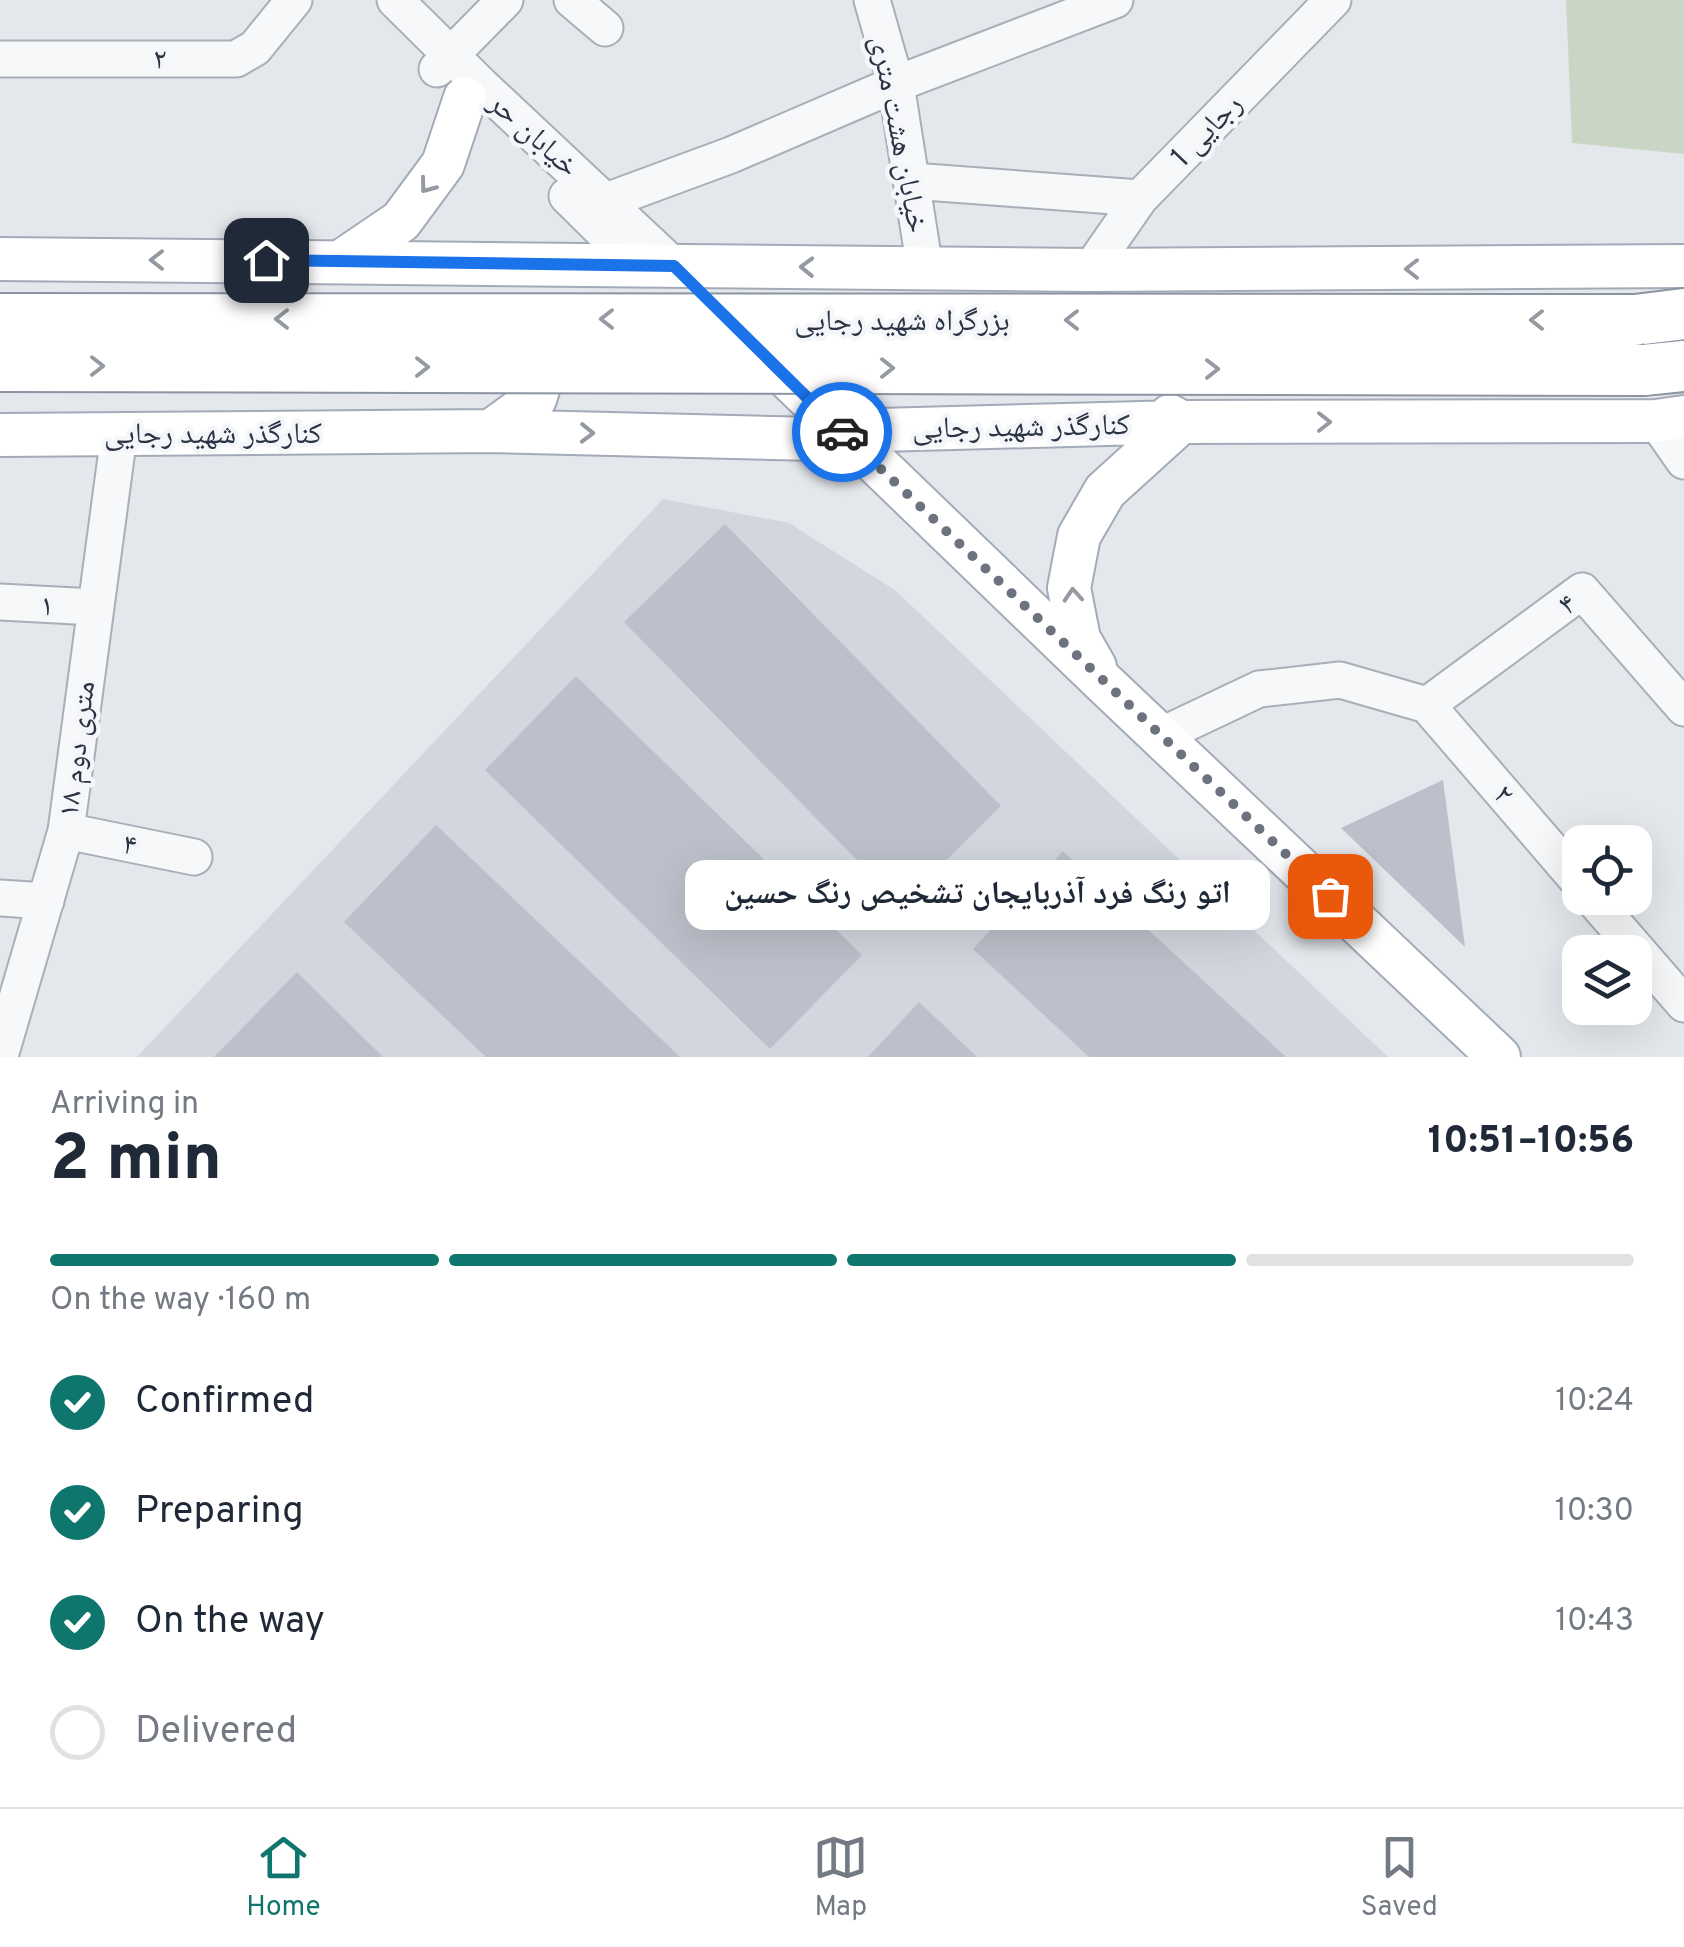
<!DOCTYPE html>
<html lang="en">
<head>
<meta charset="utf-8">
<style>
  body { margin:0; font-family:Overpass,"Noto Naskh Arabic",sans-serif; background:#f6f6f7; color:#1f2937; height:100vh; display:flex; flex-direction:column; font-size:38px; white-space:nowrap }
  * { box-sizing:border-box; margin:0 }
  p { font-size:32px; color:#747a83 }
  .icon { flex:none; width:55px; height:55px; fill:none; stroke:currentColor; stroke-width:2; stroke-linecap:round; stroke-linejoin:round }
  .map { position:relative; height:1057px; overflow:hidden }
  .details { display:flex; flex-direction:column; background:#fff; flex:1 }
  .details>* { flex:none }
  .controls { position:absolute; left:1562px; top:825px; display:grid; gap:20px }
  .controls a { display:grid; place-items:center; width:90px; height:90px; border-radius:20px; background:#fff; box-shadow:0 10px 40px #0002; font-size:50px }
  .pin { position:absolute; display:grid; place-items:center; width:85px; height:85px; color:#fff; margin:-42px; border-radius:20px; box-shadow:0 5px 15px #0006 }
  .courier { position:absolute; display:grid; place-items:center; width:100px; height:100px; margin:-50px; border:8px solid #1a73e8; border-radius:50%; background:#fff; color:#222; box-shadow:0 2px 12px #0007 }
  .bubble { position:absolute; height:70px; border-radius:20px; background:#fff; box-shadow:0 10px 40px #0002; font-size:32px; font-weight:800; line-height:70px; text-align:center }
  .headline em { font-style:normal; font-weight:800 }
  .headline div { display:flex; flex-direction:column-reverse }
  .headline { display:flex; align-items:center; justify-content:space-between; height:170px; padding:0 50px }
  h1 { font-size:65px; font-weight:800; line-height:75px }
  .bar { display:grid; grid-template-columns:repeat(4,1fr); gap:15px 10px; align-content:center; height:120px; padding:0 50px }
  .bar i { height:12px; border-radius:8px; background:#e0e1e3 }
  .bar .on { background:#0f766e }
  .bar p { grid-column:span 4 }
  ol { padding:0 50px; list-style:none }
  li { display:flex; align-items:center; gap:30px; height:110px }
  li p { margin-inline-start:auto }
  li .icon { padding:10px; border-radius:50%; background:#0f766e; color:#fff; stroke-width:4 }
  li:last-child { color:#747a83 }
  li i { width:55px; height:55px; border:5px solid #e0e1e3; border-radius:50% }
  .tabs { display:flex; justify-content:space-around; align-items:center; height:140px; border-top:2px solid #e0e1e3; background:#fff; font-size:28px; color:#747a83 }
  .tabs a { display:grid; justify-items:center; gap:5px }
  .tabs .on { color:#0f766e }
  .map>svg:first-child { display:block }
</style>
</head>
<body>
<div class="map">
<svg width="1684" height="1057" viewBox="0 0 1684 1057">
  <rect width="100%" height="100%" fill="#e4e7ec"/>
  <path fill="#d2d6de" d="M663,499L789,523L896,591L1388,1057H137Z"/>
  <path fill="#c9d6c5" d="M1566,0H1684V154L1572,143Z"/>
  <path fill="#bbc0ca" d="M725,524L1001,806L901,905L624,622Z
    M576,676L862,955L770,1049L485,770Z
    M1443,780L1465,947L1341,828Z
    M436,825L680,1057H486L344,922Z
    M1063,851L1286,1057H1089L973,949Z
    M297,972L383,1057H214Z
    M919,1002L977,1057H868Z"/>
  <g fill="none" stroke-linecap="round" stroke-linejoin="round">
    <defs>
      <path id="minor" d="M395,0L481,85L674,266
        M572,0L605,28
        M872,0L896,84L925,269
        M0,59H236L255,48L294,0
        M437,69L505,0
        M912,181L1140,198
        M567,196L640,268
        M582,210L731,155L896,84L1115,0
        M1090,270L1140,198L1333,0
        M1656,421L1684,461
        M0,602L94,607
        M1427,705L1582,591L1684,708
        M1427,705L1580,883
        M1160,736L1259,689L1340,680L1427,705
        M66,831L194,857
        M0,898L46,901
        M1592,898L1684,1004
        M0,1056L66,831L119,435"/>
      <path id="major" d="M0,259L1090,270L1684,266
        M342,261L401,221L443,164L465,98
        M763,354L1105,684L1499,1057
        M491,431L535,399L551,348L547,336
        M0,435L491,431L815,439L842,431L1181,422L1656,421L1684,417
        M1095,667L1079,639L1069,588L1079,536L1105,491L1181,422L1170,416"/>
      <path id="highway" d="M1635,320L1684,314
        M1644,370L1684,366"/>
    </defs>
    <use href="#minor" stroke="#a9aeb7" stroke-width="39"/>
    <use href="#major" stroke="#a3abb8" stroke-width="46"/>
    <use href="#highway" stroke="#8b94a3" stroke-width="54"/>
    <use href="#minor" stroke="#f7f8fa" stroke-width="35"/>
    <use href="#major" stroke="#fff" stroke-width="42"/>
    <use href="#highway" stroke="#fff" stroke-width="50"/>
    <defs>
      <path id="highway-bridge" d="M0,319L1635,320
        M0,366L1644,370"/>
    </defs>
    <use href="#highway-bridge" stroke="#8b94a3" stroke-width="54" stroke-linecap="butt"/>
    <use href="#highway-bridge" stroke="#fff" stroke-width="50"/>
  </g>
  <defs><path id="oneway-chevron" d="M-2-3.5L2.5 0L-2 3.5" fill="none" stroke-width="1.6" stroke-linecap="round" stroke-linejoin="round" transform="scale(2.5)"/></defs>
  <g stroke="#959aa2">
    <use href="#oneway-chevron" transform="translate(427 186) rotate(127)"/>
    <use href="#oneway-chevron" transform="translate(157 260) rotate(-180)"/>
    <use href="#oneway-chevron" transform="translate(807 267) rotate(-179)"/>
    <use href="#oneway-chevron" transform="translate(1412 269) rotate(180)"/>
    <use href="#oneway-chevron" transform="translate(282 319) rotate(-180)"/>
    <use href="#oneway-chevron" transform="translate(607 319) rotate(-180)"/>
    <use href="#oneway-chevron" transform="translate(1072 320) rotate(-180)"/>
    <use href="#oneway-chevron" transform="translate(1537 320) rotate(-180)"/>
    <use href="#oneway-chevron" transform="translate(97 366)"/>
    <use href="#oneway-chevron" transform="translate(422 367)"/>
    <use href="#oneway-chevron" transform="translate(887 368)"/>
    <use href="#oneway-chevron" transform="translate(1212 369)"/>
    <use href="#oneway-chevron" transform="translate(1324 422)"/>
    <use href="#oneway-chevron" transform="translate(587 433) rotate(1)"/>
    <use href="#oneway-chevron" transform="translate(1073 595) rotate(-94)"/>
  </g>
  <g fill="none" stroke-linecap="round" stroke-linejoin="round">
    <path stroke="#6c737f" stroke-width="10" stroke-dasharray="0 18" d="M842,432L1330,896"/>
    <path stroke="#1a73e8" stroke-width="12" d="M266,260L674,266L842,432"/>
  </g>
  <g text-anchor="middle" stroke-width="9" stroke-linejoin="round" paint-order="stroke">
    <g font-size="30" fill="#2b3445" stroke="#f4f6f9">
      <text x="160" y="69">۲</text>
      <text transform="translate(1206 130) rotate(-46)" y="10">رجایی 1</text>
      <text transform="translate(534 134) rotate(42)" y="10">خیابان حر</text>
      <text transform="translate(900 134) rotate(79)" y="10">خیابان هشت متری</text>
      <text x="902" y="330">بزرگراه شهید رجایی</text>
      <text transform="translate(1021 426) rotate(-1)" y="10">کنارگذر شهید رجایی</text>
      <text x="213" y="443">کنارگذر شهید رجایی</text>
      <text transform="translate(1567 604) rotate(-32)" y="10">۴</text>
      <text transform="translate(47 605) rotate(3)" y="10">۱</text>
      <text transform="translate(76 749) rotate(-83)" y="10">۱۸ متری دوم</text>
      <text transform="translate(1504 794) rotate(49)" y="10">۲</text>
      <text transform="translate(130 844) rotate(12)" y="10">۴</text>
    </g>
  </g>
</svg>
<div class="controls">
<a><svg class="icon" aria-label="locate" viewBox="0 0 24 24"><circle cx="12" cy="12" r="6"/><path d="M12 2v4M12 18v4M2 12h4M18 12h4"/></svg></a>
<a><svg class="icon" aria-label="layers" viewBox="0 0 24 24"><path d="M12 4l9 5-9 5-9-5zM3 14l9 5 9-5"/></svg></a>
</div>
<div class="pin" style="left:1330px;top:896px;background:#ea580c"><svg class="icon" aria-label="bag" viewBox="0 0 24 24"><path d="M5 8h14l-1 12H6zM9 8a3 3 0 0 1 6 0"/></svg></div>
<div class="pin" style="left:266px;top:260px;background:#1f2937"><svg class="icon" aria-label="home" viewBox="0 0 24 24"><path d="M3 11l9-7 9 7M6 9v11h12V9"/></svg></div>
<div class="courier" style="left:842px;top:432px"><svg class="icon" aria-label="car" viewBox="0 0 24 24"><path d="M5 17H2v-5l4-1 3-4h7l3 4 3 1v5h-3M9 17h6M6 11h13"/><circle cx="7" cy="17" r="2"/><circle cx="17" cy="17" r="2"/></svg></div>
<div class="bubble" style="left:685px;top:860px;width:585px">اتو رنگ فرد آذربایجان تشخیص رنگ حسین</div>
</div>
<section class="details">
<div class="headline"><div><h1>2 min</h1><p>Arriving in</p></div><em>10:51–10:56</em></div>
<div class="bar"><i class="on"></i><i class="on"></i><i class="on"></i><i></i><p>On the way · 160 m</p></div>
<ol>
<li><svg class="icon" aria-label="check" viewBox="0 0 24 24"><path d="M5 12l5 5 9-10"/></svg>Confirmed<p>10:24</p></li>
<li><svg class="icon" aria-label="check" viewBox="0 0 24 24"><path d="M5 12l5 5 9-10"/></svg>Preparing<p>10:30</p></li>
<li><svg class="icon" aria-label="check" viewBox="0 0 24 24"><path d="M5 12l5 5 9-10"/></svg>On the way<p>10:43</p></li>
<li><i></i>Delivered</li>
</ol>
</section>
<nav class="tabs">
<a class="on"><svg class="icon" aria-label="home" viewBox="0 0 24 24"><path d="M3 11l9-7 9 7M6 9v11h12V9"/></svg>Home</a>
<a><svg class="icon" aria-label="map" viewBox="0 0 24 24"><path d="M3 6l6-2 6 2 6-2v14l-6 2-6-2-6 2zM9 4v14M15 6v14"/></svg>Map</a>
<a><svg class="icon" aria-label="saved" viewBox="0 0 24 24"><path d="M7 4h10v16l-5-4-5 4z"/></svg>Saved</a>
</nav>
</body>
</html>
